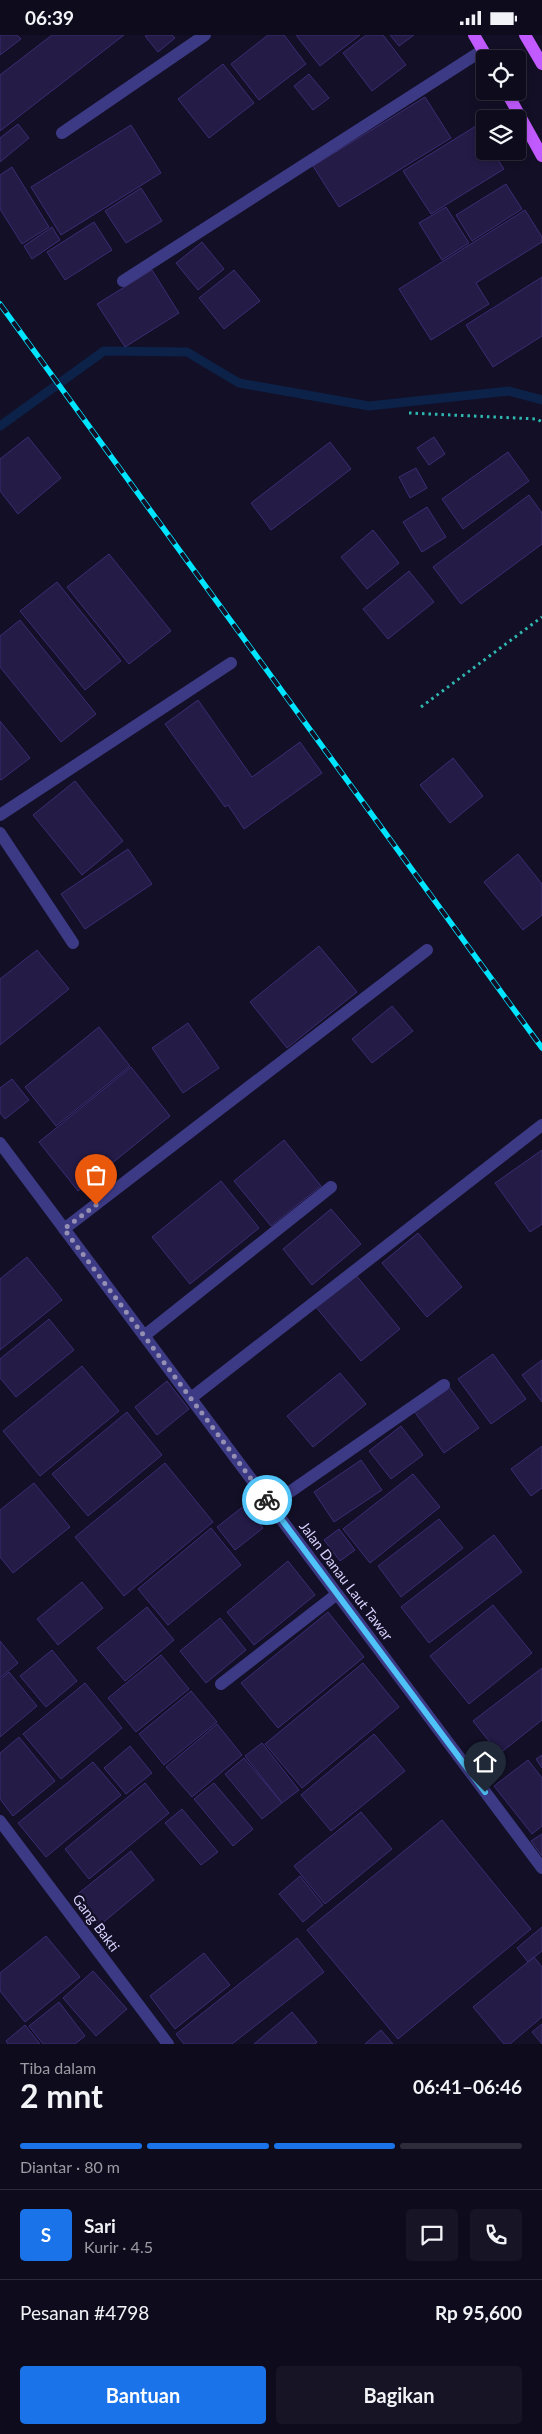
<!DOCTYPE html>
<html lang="id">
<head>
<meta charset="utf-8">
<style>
  body { margin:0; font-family:Lato,sans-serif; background:#171425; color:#f1f3f6; height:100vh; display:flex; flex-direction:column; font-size:19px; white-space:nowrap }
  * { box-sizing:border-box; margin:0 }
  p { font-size:16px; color:#9b9ba3 }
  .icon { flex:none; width:28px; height:28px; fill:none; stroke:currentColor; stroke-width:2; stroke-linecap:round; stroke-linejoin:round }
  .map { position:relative; height:2009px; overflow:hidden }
  .sheet { display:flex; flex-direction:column; background:#0e0b1c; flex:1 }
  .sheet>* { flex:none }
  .tools { position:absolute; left:476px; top:15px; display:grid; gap:10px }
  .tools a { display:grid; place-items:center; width:50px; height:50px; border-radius:5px; background:#0e0b1c; box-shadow:0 2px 8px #0003,0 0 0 1px #2e2b3b; font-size:25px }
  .pin { position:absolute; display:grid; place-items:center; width:42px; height:42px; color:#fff; margin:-51px -21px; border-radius:50% 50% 50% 0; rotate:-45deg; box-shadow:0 0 5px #0007 }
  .pin .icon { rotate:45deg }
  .courier { position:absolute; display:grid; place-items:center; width:50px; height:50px; margin:-25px; border:4px solid #4fc3f7; border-radius:50%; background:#fff; color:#222; box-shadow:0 1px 6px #0007 }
  .headline em { font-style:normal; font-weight:700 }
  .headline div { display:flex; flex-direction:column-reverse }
  .headline { display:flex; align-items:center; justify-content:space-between; height:85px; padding:0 20px }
  h1 { font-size:32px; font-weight:700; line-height:38px }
  .bar { display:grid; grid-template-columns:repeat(4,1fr); gap:8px 5px; align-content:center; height:60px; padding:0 20px }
  .bar i { height:6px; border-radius:4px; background:#2e2b3b }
  .bar .active { background:#1a73e8 }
  .bar p { grid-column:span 4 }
  .line { display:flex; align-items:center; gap:12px; padding:0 20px; border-top:1px solid #2e2b3b }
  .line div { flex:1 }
  .round { display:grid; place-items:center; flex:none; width:52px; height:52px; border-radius:5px; background:#171425 }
  .cta { display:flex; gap:10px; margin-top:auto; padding:10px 20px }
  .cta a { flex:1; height:58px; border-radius:5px; background:#1a73e8; color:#fff; font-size:20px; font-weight:700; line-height:58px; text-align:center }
  .cta a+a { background:#171425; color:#f1f3f6 }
  .status { display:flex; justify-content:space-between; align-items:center; height:35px; padding:0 25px; background:#0e0b1c; direction:ltr }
  .status svg { height:14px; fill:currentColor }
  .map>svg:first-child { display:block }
</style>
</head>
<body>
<div class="status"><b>06:39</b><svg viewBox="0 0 49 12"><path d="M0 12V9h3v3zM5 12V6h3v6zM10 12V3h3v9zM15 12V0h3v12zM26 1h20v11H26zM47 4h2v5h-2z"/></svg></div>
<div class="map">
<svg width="542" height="2009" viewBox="0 0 542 2009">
  <rect width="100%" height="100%" fill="#130f26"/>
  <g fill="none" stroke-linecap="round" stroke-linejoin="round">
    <path stroke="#0c2248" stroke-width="9" d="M0,391L104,316L187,317L239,348L369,371L509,356L542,365"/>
  </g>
  <path fill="#241b47" stroke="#3b2d73" d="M0,0H17L21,4L0,20Z
    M52,0H124L0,96V40Z
    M147,0H172L175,3L158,17L145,1Z
    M268,0H284L306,29L259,65L231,29Z
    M296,0H360L320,31Z
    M366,0H383L406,30L372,56L343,18Z
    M390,0H414L399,11Z
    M223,29L254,68L209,103L178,64Z
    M309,39L329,63L313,75L294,51Z
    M425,62L451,103L339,172L313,131Z
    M18,89L29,103L0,127V103Z
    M131,90L161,138L61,200L31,152Z
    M476,91L485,105V116H492L504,134L431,179L403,136Z
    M12,132L49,192L22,209L0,174V140Z
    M506,149L522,174L472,206L456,180Z
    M141,153L162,186L126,208L105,176Z
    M446,172L469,208L442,225L419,188Z
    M525,175L542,202V207L476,248L489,269L431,305L399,254Z
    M94,187L112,215L65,245L47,217Z
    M52,192L60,205L32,224L24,211Z
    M202,207L224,234L198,255L176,228Z
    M152,235L179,278L125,312L97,269Z
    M234,235L260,266L224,294L199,263Z
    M542,242V301L493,332L466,290Z
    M28,402L61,443L18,479L0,456V424Z
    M434,402L445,419L429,430L417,413Z
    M330,407L351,434L271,495L251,468Z
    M508,417L529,446L463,494L442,464Z
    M416,433L427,453L410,463L399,442Z
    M529,460L542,478V509L461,569L433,532Z
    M427,472L446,502L422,517L403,487Z
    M373,495L399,528L367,554L341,522Z
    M109,519L171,596L129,629L67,552Z
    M409,536L434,567L388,604L363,574Z
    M57,547L121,626L85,655L20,576Z
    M20,585L96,679L61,707L0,632V601Z
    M198,665L252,742L300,707L322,738L244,794L228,770L225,772L165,689Z
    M0,686L30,723L1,745L0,744Z
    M453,723L483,761L450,788L420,750Z
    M75,746L123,806L82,840L33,780Z
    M128,814L152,849L85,894L61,859Z
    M518,819L542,849V880L523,895L484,847Z
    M319,911L357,957L287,1013L250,967Z
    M37,915L69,954L0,1010V944Z
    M392,971L413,996L372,1028L352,1004Z
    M188,988L219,1033L183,1058L152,1013Z
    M99,992L130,1031L56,1091L25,1052Z
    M131,1032L170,1081L78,1156L39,1107Z
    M12,1044L29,1065L5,1084L0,1078V1053Z
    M284,1105L321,1151L271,1191L234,1146Z
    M542,1115V1189L530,1197L495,1148Z
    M221,1146L259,1193L190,1249L152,1202Z
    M331,1174L361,1209L312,1250L283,1214Z
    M418,1198L462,1252L427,1282L382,1228Z
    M27,1222L62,1265L0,1315V1244Z
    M355,1239L400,1294L361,1326L315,1271Z
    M49,1284L74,1315L16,1362L0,1343V1324Z
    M493,1319L526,1364L491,1389L458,1344Z
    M542,1325V1367L522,1340Z
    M82,1331L119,1376L40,1441L3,1396Z
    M340,1338L366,1369L313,1412L287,1381Z
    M167,1346L189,1374L157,1400L135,1372Z
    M449,1352L479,1393L444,1418L414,1376Z
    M127,1377L162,1420L88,1481L52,1439Z
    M401,1391L423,1420L391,1444L369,1416Z
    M542,1411V1453L531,1461L511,1434Z
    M361,1425L382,1455L334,1487L314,1457Z
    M165,1428L213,1487L124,1561L75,1502Z
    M413,1439L440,1472L370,1528L343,1494Z
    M34,1448L70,1492L13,1538L0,1522V1475Z
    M245,1470L263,1493L235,1515L217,1492Z
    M439,1484L463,1513L401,1562L378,1531Z
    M211,1493L241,1530L168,1590L138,1554Z
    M339,1494L355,1515L340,1526L324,1505Z
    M494,1500L522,1537L429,1608L401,1572Z
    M288,1526L315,1560L254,1610L227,1577Z
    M82,1547L103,1573L58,1610L37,1584Z
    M493,1570L532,1618L469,1669L430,1621Z
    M147,1572L174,1605L125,1646L97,1613Z
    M328,1577L364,1622L278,1693L241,1648Z
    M220,1583L246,1615L206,1648L180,1616Z
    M0,1606L18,1628L0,1643Z
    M52,1615L77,1646L46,1672L20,1641Z
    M161,1620L189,1654L136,1697L108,1663Z
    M363,1628L399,1672L302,1753L265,1709Z
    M542,1633V1685L499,1719L473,1686Z
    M9,1637L37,1671L0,1702V1645Z
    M85,1648L122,1693L61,1744L23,1699Z
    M191,1656L217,1687L164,1730L139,1699Z
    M217,1689L242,1720L192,1762L166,1732Z
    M374,1699L405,1736L331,1796L301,1760Z
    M19,1702L55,1746L13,1781L0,1764V1718Z
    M262,1708L299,1755L282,1768L245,1721Z
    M130,1711L152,1738L126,1759L104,1733Z
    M542,1720V1733L536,1724Z
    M244,1723L282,1768L262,1784L225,1739Z
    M528,1725L542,1743V1791L532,1799L494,1751Z
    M93,1727L121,1760L46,1822L18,1788Z
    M145,1748L169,1778L89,1844L65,1814Z
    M214,1748L253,1794L233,1811L194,1764Z
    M182,1774L218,1817L201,1830L165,1788Z
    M361,1777L392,1814L325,1869L294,1831Z
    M442,1785L531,1894L398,2004L307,1895Z
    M542,1799V1821L531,1806Z
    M131,1816L154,1845L99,1891L74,1862Z
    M300,1841L323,1870L303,1887L279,1859Z
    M542,1892V1916L528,1927L517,1913Z
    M46,1901L80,1942L25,1987L0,1956V1938Z
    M297,1903L324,1937L232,2009H184L176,1999Z
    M204,1918L230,1950L175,1994L150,1961Z
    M534,1922L542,1932V1982L510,2009H504L473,1972Z
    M93,1936L127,1974L96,2001L63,1963Z
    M59,1967L85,2001L75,2009H43L29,1991Z
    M292,1977L317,2007L315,2009H254Z
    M542,1989V2009L532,1997Z
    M25,1990L40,2009H8L6,2006Z
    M381,1995L393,2009H365Z"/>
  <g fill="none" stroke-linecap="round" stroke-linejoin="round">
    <path stroke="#2fb8b0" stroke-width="3" stroke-dasharray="2.5 4" stroke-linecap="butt" d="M409,378L537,384L542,387
      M421,672L542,582"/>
    <path stroke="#3d3a85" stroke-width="12" d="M62,98L205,0
      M123,246L483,15
      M0,780L231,628
      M0,798L73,908
      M0,1108L542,1833
      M64,1194L427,915
      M144,1301L331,1152
      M191,1363L542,1090
      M271,1470L444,1350
      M221,1649L337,1559
      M0,1786L168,2009"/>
    <path stroke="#c25bff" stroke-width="12" d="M474,0L488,24
      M525,0L542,29
      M506,56L542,121"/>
    <defs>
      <path id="rail" d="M0,269L542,1013"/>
    </defs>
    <use href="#rail" stroke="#00e5ff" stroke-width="5.5"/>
    <use href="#rail" stroke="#130f26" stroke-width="4" stroke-dasharray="11" stroke-linecap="butt"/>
  </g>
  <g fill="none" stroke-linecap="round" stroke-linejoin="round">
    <path stroke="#948fb3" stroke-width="5" stroke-dasharray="0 9" d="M96,1170L64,1194L267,1465"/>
    <path stroke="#4fc3f7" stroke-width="6" d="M267,1465L485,1757"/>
  </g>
  <g text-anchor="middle" stroke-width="4.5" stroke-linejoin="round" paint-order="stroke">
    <g font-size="14" fill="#d9d4ff" stroke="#130f26">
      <text transform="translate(346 1546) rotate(53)" y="5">Jalan Danau Laut Tawar</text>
      <text transform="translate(96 1888) rotate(53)" y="5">Gang Bakti</text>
    </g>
  </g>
</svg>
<div class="tools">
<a><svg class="icon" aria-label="locate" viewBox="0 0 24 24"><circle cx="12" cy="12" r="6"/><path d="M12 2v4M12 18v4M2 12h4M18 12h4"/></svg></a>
<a><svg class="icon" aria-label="layers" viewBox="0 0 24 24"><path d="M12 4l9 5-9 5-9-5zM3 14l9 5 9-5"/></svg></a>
</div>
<div class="pin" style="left:96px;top:1170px;background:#ea580c"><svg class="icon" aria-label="bag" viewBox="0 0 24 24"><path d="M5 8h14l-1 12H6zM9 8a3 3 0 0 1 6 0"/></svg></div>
<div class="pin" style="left:485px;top:1757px;background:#1f2937"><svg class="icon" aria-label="home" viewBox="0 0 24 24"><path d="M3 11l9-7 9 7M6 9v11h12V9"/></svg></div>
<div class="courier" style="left:267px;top:1465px"><svg class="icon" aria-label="bike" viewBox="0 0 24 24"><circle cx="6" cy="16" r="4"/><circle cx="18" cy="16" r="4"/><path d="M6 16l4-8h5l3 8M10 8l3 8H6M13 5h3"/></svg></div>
</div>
<section class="sheet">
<div class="headline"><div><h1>2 mnt</h1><p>Tiba dalam</p></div><em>06:41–06:46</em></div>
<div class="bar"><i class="active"></i><i class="active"></i><i class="active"></i><i></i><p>Diantar · 80 m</p></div>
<div class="line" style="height:90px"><b class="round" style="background:#1a73e8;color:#fff">S</b><div><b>Sari</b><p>Kurir · 4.5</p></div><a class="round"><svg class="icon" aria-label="chat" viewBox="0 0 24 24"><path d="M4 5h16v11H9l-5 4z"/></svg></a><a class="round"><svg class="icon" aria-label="phone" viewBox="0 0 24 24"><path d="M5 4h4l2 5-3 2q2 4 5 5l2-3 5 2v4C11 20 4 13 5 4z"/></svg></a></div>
<div class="line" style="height:65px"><div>Pesanan #4798</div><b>Rp 95,600</b></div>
<div class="cta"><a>Bantuan</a><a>Bagikan</a></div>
</section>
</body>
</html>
